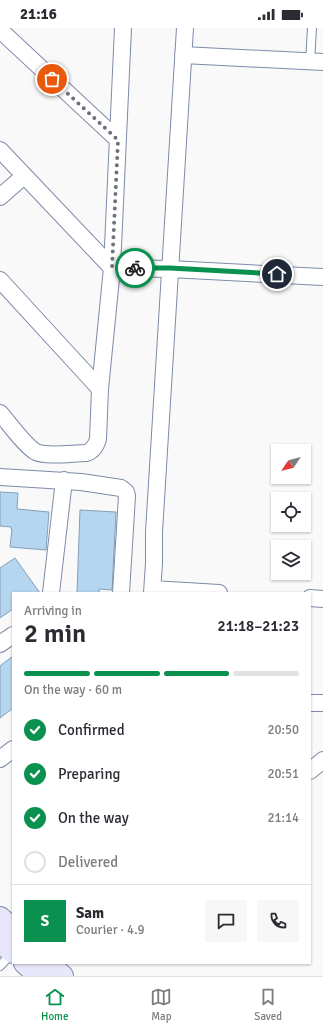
<!DOCTYPE html>
<html lang="en">
<head>
<meta charset="utf-8">
<style>
  body { margin:0; font-family:Signika,sans-serif; background:#f7f7f7; color:#2b2b33; height:100vh; display:flex; flex-direction:column; font-size:15px; white-space:nowrap }
  * { box-sizing:border-box; margin:0 }
  p { font-size:13px; color:#7c7c81 }
  .icon { flex:none; width:22px; height:22px; fill:none; stroke:currentColor; stroke-width:2; stroke-linecap:round; stroke-linejoin:round }
  .map { position:relative; flex:1; overflow:hidden }
  .drawer { position:absolute; left:12px; top:564px; width:299px; height:372px; display:flex; flex-direction:column; background:#fff; border-radius:0px; box-shadow:0 1px 3px #0004 }
  .drawer>* { flex:none }
  .needle { width:26px; rotate:235deg }
  .buttons { position:absolute; left:271px; top:416px; display:grid; gap:8px }
  .buttons a { display:grid; place-items:center; width:40px; height:40px; border-radius:0px; background:#fff; box-shadow:0 1px 3px #0004; font-size:20px }
  .pin { position:absolute; display:grid; place-items:center; width:34px; height:34px; color:#fff; margin:-17px; border:2px solid #fff; border-radius:50%; box-shadow:0 1px 4px #0007 }
  .courier { position:absolute; display:grid; place-items:center; width:40px; height:40px; margin:-20px; border:3px solid #0a914f; border-radius:50%; background:#fff; color:#222; box-shadow:0 1px 5px #0007 }
  .overview em { font-style:normal; font-weight:600 }
  .overview div { display:flex; flex-direction:column-reverse }
  .overview { display:flex; align-items:center; justify-content:space-between; height:68px; padding:0 12px }
  h1 { font-size:26px; font-weight:600; line-height:30px }
  .bar { display:grid; grid-template-columns:repeat(4,1fr); gap:6px 4px; align-content:center; height:48px; padding:0 12px }
  .bar i { height:5px; border-radius:3px; background:#e1e1e2 }
  .bar .selected { background:#0a914f }
  .bar p { grid-column:span 4 }
  .line { display:flex; align-items:center; gap:10px; padding:0 12px; border-top:1px solid #e1e1e2 }
  .line div { flex:1 }
  .round { display:grid; place-items:center; flex:none; width:42px; height:42px; border-radius:0px; background:#f7f7f7 }
  ol { padding:0 12px; list-style:none }
  li { display:flex; align-items:center; gap:12px; height:44px }
  li p { margin-inline-start:auto }
  li .icon { padding:4px; border-radius:50%; background:#0a914f; color:#fff; stroke-width:4 }
  li:last-child { color:#7c7c81 }
  li i { width:22px; height:22px; border:2px solid #e1e1e2; border-radius:50% }
  .status { display:flex; justify-content:space-between; align-items:center; height:28px; padding:0 20px; background:#fff; direction:ltr }
  .status svg { height:11px; fill:currentColor }
  .menu { display:flex; justify-content:space-around; align-items:center; height:56px; border-top:1px solid #e1e1e2; background:#fff; font-size:11px; color:#7c7c81 }
  .menu a { display:grid; justify-items:center; gap:2px }
  .menu .selected { color:#0a914f }
  .map>svg:first-child { display:block }
</style>
</head>
<body>
<div class="status"><b>21:16</b><svg viewBox="0 0 49 12"><path d="M0 12V9h3v3zM5 12V6h3v6zM10 12V3h3v9zM15 12V0h3v12zM26 1h20v11H26zM47 4h2v5h-2z"/></svg></div>
<div class="map">
<svg width="323" height="948" viewBox="0 0 323 948">
  <rect width="100%" height="100%" fill="#f9f9f9"/>
  <path fill="#b6d5ef" stroke="#82a0b9" d="M0,464L18,465L17,481L49,484L46,522L10,519L12,501H11V499L0,498Z
    M80,482L116,484L112,562L99,561V565H77Z
    M15,530L40,565H13V581L0,590V540Z
    M13,628V680L0,690V638Z"/>
  <g fill="none" stroke-linecap="round" stroke-linejoin="round">
    <defs>
      <path id="lane" d="M310,34L312,0
        M0,938L12,925"/>
      <path id="street" d="M0,2L118,112
        M183,27L323,34
        M0,122L112,240L170,241L323,249
        M0,169L24,148
        M0,252L100,361
        M0,385C8,394 26,419 36,424C47,429 73,425 86,425C93,423 96,418 98,411L100,361L112,240L123,0
        M0,449L81,454L121,460L126,464L127,468L121,565
        M153,561L219,565
        M51,565L64,452
        M152,565L154,535V504L185,0
        M310,570L323,571
        M0,616L13,607
        M310,675H323
        M0,731L13,721
        M310,743L323,732"/>
      <path id="secondary" d="M0,890L13,902
        M0,913L13,924
        M25,935L40,948
        M47,935L62,948"/>
    </defs>
    <use href="#lane" stroke="#7d8aa9" stroke-width="10"/>
    <use href="#street" stroke="#7d8aa9" stroke-width="18"/>
    <use href="#secondary" stroke="#7d8aa9" stroke-width="24"/>
    <use href="#lane" stroke="#fff" stroke-width="8"/>
    <use href="#street" stroke="#fff" stroke-width="16"/>
    <use href="#secondary" stroke="#e8e6fa" stroke-width="22"/>
  </g>
  <g fill="none" stroke-linecap="round" stroke-linejoin="round">
    <path stroke="#6f727a" stroke-width="4" stroke-dasharray="0 7.2" d="M52,51L118,112L112,240H135"/>
    <path stroke="#0a914f" stroke-width="5" d="M135,240H170L277,246"/>
  </g>
</svg>
<div class="buttons">
<a><svg class="needle" viewBox="-14 -14 28 28"><path d="M0-13l5 13h-10z" fill="#e53935"/><path d="M0 13l5-13h-10z" fill="#7c7c81"/></svg></a>
<a><svg class="icon" aria-label="locate" viewBox="0 0 24 24"><circle cx="12" cy="12" r="6"/><path d="M12 2v4M12 18v4M2 12h4M18 12h4"/></svg></a>
<a><svg class="icon" aria-label="layers" viewBox="0 0 24 24"><path d="M12 4l9 5-9 5-9-5zM3 14l9 5 9-5"/></svg></a>
</div>
<div class="pin" style="left:52px;top:51px;background:#ea580c"><svg class="icon" aria-label="bag" viewBox="0 0 24 24"><path d="M5 8h14l-1 12H6zM9 8a3 3 0 0 1 6 0"/></svg></div>
<div class="pin" style="left:277px;top:246px;background:#1f2937"><svg class="icon" aria-label="home" viewBox="0 0 24 24"><path d="M3 11l9-7 9 7M6 9v11h12V9"/></svg></div>
<div class="courier" style="left:135px;top:240px"><svg class="icon" aria-label="bike" viewBox="0 0 24 24"><circle cx="6" cy="16" r="4"/><circle cx="18" cy="16" r="4"/><path d="M6 16l4-8h5l3 8M10 8l3 8H6M13 5h3"/></svg></div>
<section class="drawer">
<div class="overview"><div><h1>2 min</h1><p>Arriving in</p></div><em>21:18–21:23</em></div>
<div class="bar"><i class="selected"></i><i class="selected"></i><i class="selected"></i><i></i><p>On the way · 60 m</p></div>
<ol>
<li><svg class="icon" aria-label="check" viewBox="0 0 24 24"><path d="M5 12l5 5 9-10"/></svg>Confirmed<p>20:50</p></li>
<li><svg class="icon" aria-label="check" viewBox="0 0 24 24"><path d="M5 12l5 5 9-10"/></svg>Preparing<p>20:51</p></li>
<li><svg class="icon" aria-label="check" viewBox="0 0 24 24"><path d="M5 12l5 5 9-10"/></svg>On the way<p>21:14</p></li>
<li><i></i>Delivered</li>
</ol>
<div class="line" style="height:72px"><b class="round" style="background:#0a914f;color:#fff">S</b><div><b>Sam</b><p>Courier · 4.9</p></div><a class="round"><svg class="icon" aria-label="chat" viewBox="0 0 24 24"><path d="M4 5h16v11H9l-5 4z"/></svg></a><a class="round"><svg class="icon" aria-label="phone" viewBox="0 0 24 24"><path d="M5 4h4l2 5-3 2q2 4 5 5l2-3 5 2v4C11 20 4 13 5 4z"/></svg></a></div>
</section>
</div>
<nav class="menu">
<a class="selected"><svg class="icon" aria-label="home" viewBox="0 0 24 24"><path d="M3 11l9-7 9 7M6 9v11h12V9"/></svg>Home</a>
<a><svg class="icon" aria-label="map" viewBox="0 0 24 24"><path d="M3 6l6-2 6 2 6-2v14l-6 2-6-2-6 2zM9 4v14M15 6v14"/></svg>Map</a>
<a><svg class="icon" aria-label="saved" viewBox="0 0 24 24"><path d="M7 4h10v16l-5-4-5 4z"/></svg>Saved</a>
</nav>
</body>
</html>
